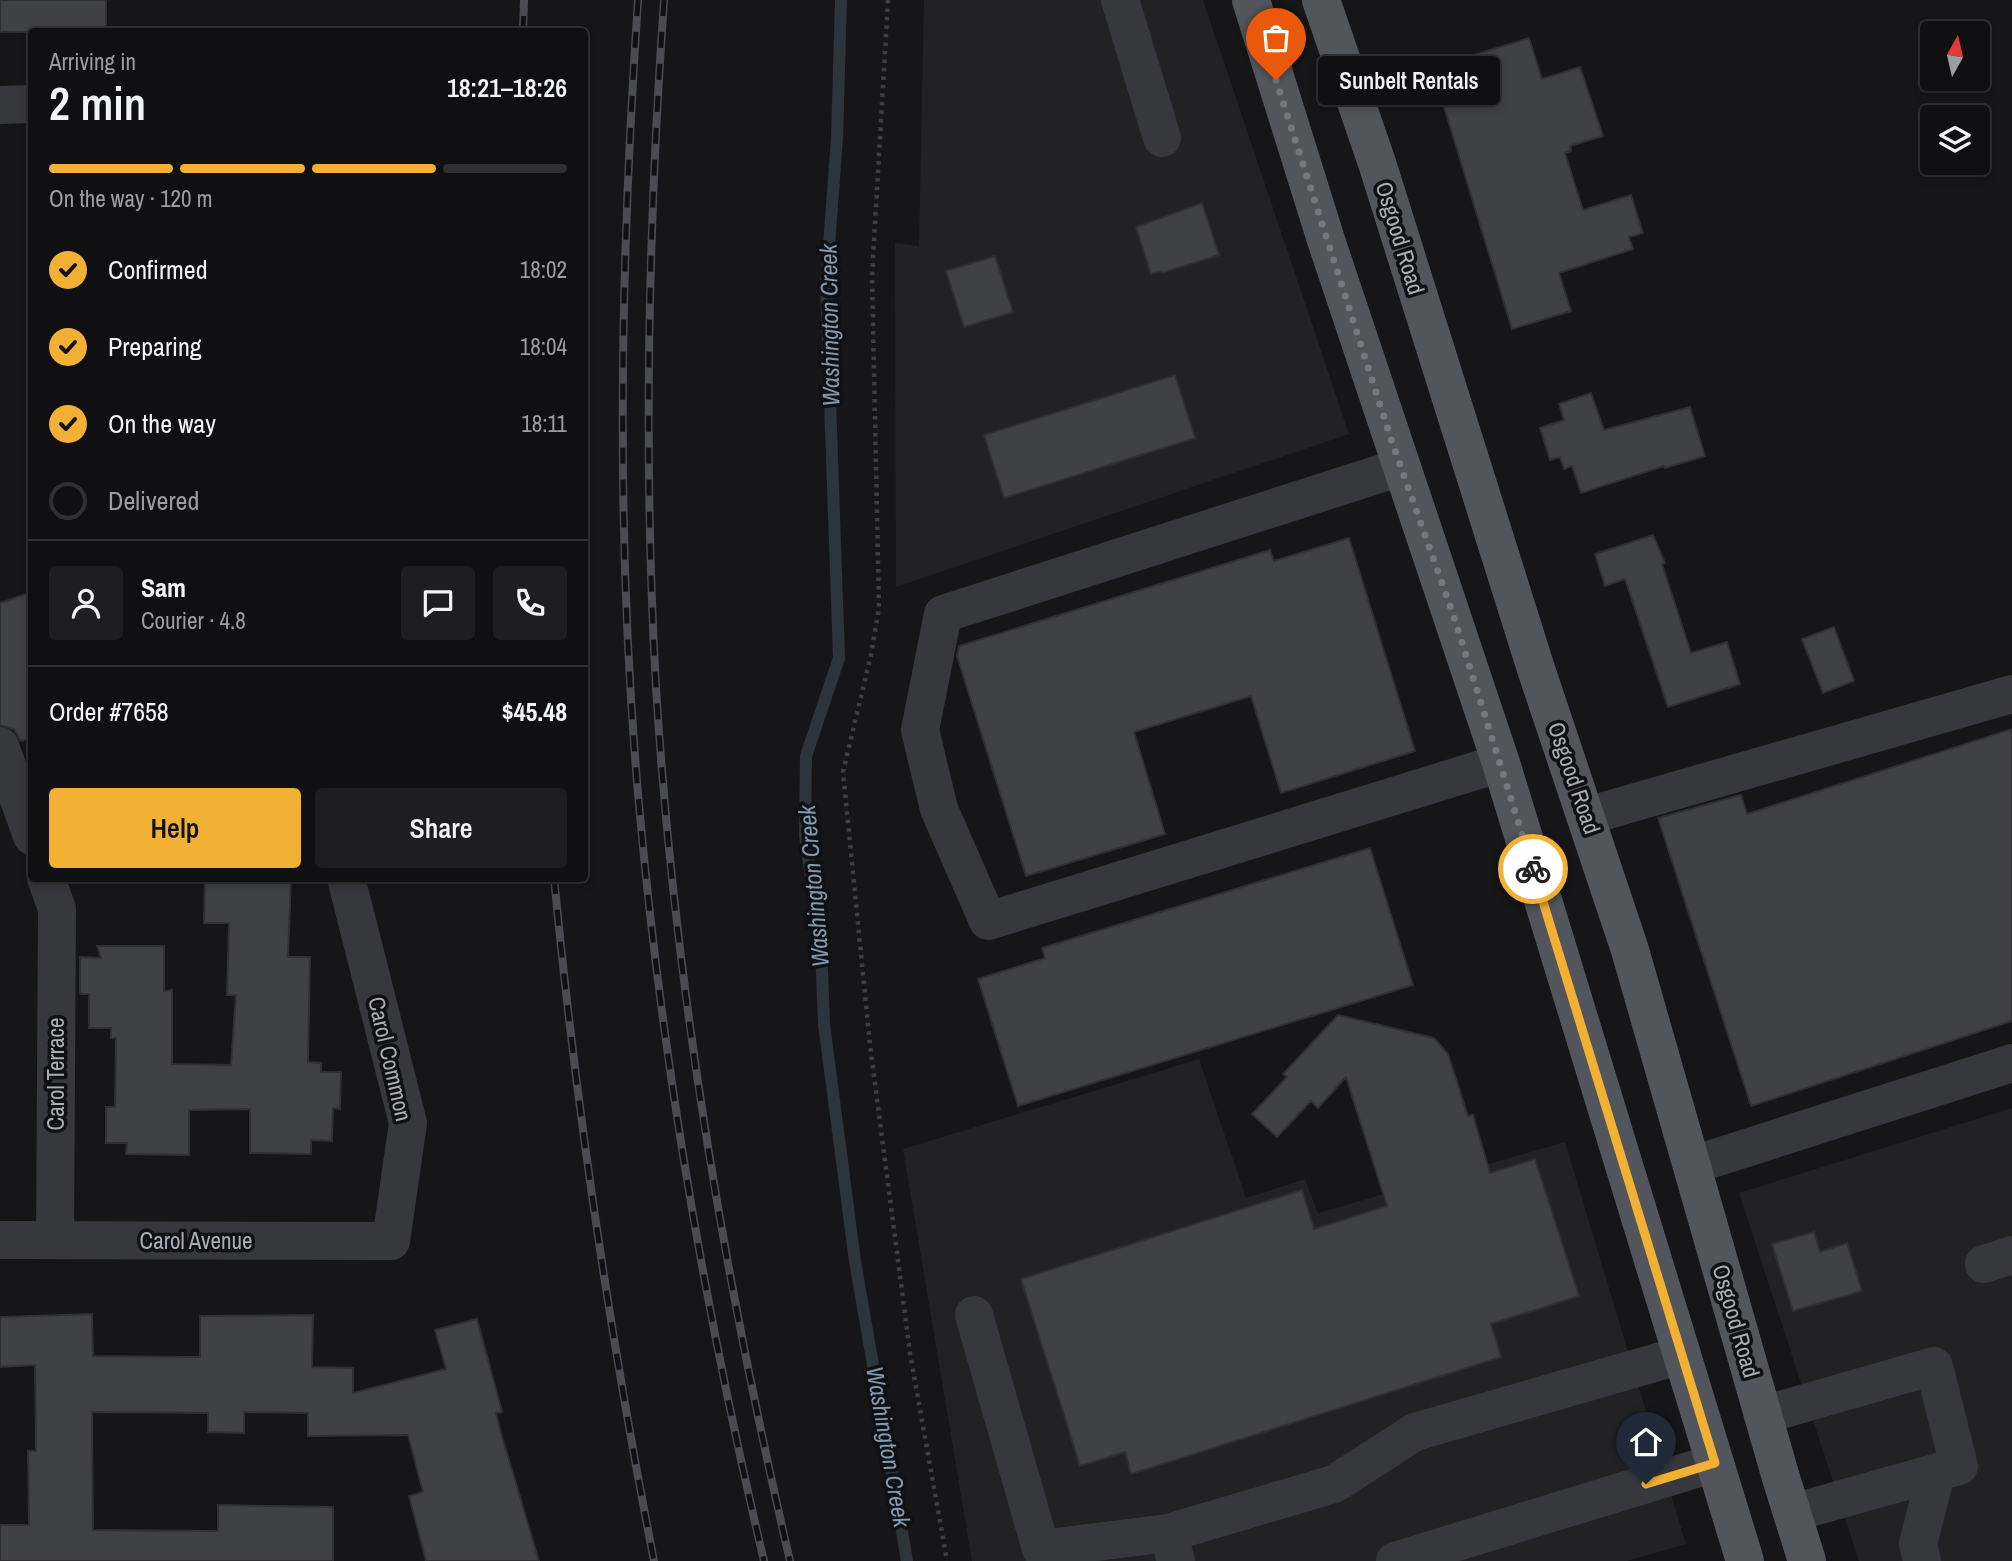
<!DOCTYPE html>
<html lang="en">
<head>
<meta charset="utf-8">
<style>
  body { margin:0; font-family:"Archivo Narrow",sans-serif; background:#1e1e20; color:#f1f3f6; height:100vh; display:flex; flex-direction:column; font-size:26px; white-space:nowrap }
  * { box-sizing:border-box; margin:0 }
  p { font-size:23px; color:#9c9d9f }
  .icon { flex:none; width:38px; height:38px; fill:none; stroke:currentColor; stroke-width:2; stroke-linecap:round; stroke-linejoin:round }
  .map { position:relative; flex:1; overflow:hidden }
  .drawer { position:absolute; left:28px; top:28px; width:560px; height:854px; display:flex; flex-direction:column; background:#101012; border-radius:7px; box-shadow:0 4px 10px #0003,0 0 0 2px #303032 }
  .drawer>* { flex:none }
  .needle { width:46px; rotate:8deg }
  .controls { position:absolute; left:1920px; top:21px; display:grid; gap:14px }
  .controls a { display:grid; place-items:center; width:70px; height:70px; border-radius:7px; background:#101012; box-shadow:0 4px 10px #0003,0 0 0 2px #303032; font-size:35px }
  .pin { position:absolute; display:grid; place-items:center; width:60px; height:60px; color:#fff; margin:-72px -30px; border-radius:50% 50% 50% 0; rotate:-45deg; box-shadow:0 0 7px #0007 }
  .pin .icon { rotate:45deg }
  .courier { position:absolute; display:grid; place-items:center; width:70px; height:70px; margin:-35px; border:5px solid #f2b134; border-radius:50%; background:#fff; color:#222; box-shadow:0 2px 9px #0007 }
  .bubble { position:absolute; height:49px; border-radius:7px; background:#101012; box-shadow:0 4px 10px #0003,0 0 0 2px #303032; font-size:23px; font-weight:600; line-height:49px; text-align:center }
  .overview em { font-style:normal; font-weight:600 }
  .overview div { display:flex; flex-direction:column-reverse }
  .overview { display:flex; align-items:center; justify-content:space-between; height:119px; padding:0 21px }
  h1 { font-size:46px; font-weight:600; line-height:52px }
  .bar { display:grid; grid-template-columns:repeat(4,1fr); gap:10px 7px; align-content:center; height:84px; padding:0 21px }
  .bar i { height:9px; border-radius:5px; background:#303032 }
  .bar .active { background:#f2b134 }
  .bar p { grid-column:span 4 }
  .line { display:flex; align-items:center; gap:18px; padding:0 21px; border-top:2px solid #303032 }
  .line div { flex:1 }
  .round { display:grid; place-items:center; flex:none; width:74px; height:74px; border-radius:7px; background:#1e1e20 }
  ol { padding:0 21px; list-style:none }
  li { display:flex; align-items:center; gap:21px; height:77px }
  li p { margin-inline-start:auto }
  li .icon { padding:7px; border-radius:50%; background:#f2b134; color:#111; stroke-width:4 }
  li:last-child { color:#9c9d9f }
  li i { width:38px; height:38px; border:4px solid #303032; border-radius:50% }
  .primary-button { display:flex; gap:14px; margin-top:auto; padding:14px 21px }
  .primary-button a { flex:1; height:80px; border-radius:7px; background:#f2b134; color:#111; font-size:28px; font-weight:600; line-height:80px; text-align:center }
  .primary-button a+a { background:#1e1e20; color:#f1f3f6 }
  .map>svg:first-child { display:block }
</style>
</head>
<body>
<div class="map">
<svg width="2012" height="1561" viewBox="0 0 2012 1561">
  <rect width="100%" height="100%" fill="#161618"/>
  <path fill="#222225" d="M924,0H1203L1349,434L896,587L895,243L919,246Z
    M1199,1059L1246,1198L1305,1179L1318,1213L1565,1142L1686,1544L1627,1561H972L903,1149Z
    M2012,1108V1561H1859L1739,1193Z"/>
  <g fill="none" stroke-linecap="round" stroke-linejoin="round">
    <path stroke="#2c353c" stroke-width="12" d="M841,0L837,138L826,286L839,658L806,756L805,836L821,947L824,1024L855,1261L907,1561"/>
  </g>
  <path fill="#404145" stroke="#303034" stroke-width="2" d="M0,0H106V32H0Z
    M1529,38L1542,79L1580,67L1603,136L1570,146L1571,151L1565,153L1583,210L1631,195L1643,233L1629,237L1633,249L1559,273L1571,311L1512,329L1432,68Z
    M1202,203L1219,255L1162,273L1161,271L1151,274L1136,227Z
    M995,256L1013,312L964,327L946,271Z
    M1175,375L1195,438L1004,498L984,435Z
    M1591,393L1604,430L1690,407L1705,456L1665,468L1664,466L1581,493L1572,466L1564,469L1560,457L1550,460L1540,428L1564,420L1559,404Z
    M1653,535L1665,563L1662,564L1691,653L1727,642L1740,684L1668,707L1625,579L1605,586L1595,554Z
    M1349,538L1415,751L1281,793L1251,696L1134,732L1165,834L1026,876L957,656L959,646L1270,550L1274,561Z
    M32,592V738L21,741L14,729L0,725V603Z
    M1834,627L1854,681L1823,693L1802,639Z
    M2012,729V1021L1751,1106L1658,818L1741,795L1747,814Z
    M1370,848L1413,985L1018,1106L978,979L1045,958L1042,948Z
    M205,878H291L288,957H310L308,1062L321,1063V1072H341L340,1109L333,1108L332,1141L311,1140V1154L250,1153V1109L189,1110V1155L126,1154L127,1143H106V1107H115L116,1038H111V1028H89V994H80V957L101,958L97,946H164V991L172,990V1064L231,1065L236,995H227L229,923H204Z
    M1338,1015L1434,1038L1448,1054L1468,1116L1473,1115L1490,1173L1535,1159L1579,1296L1491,1324L1501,1357L1131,1474L1125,1452L1080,1466L1021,1279L1302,1190L1314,1229L1387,1206L1346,1077L1318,1108L1311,1101L1277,1137L1252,1114L1287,1077L1283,1074Z
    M1814,1232L1820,1252L1847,1243L1862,1291L1793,1311L1772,1244Z
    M92,1314L93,1356L200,1357V1316L313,1315L312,1367L353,1368V1393L446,1369L435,1330L477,1319L502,1412L496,1413L501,1433L539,1561H426L409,1496L423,1492L408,1435L308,1436V1413L244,1412V1433L208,1432V1413L92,1412L93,1530L218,1531V1505L333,1507V1561H0V1525H29L28,1451H36L35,1365L0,1367V1317Z"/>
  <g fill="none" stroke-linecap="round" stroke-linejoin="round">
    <path stroke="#3d3f44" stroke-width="4.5" stroke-dasharray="3.5 5" stroke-linecap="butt" d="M888,0L872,276L879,608L871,655L843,772L870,1045L910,1353L947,1561"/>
    <path stroke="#37383d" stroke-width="38" d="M1120,0L1162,138
      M0,105L32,104
      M1401,467L943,614L920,730L939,809L988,921L1501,763
      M0,746L32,836
      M1587,816L2012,694
      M46,878L57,909L55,1240
      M1693,1165L2012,1063
      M0,1240L391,1241L408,1123L346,878
      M1984,1264L2012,1255
      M974,1315L1041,1549L1168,1533
      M1763,1415L1934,1366L1959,1466L1792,1513
      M1176,1561L1168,1533L1334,1484L1415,1432L1682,1355
      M1395,1561L1715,1463
      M1922,1561L1918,1544L1936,1473"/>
    <path stroke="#53555c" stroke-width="38" d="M1251,0L1326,240L1501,763L1745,1561
      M1321,0L1377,163L1536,669L1630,950L1781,1478L1807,1561"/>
    <defs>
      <path id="rail" d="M638,0C620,268 615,537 639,805C662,1061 705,1312 764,1561
        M664,0C648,229 643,458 656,687C674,982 723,1273 790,1561
        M523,32L524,0
        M554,878C576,1107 610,1336 654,1561"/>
    </defs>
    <use href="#rail" stroke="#4a4c52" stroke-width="8"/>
    <use href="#rail" stroke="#111113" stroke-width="5" stroke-dasharray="16" stroke-linecap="butt"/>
  </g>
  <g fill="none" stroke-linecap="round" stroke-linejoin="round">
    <path stroke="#757880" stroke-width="7" stroke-dasharray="0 12.6" d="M1276,80L1392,442L1454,617L1533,869"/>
    <path stroke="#f2b134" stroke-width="9" d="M1533,869L1715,1463L1646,1484"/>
  </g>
  <g text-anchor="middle" stroke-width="7" stroke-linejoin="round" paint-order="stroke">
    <g font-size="23" fill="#a8adb8" stroke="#111113">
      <text transform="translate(1400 238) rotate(73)" y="8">Osgood Road</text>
      <text transform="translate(1574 778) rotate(71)" y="8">Osgood Road</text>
      <text transform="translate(390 1059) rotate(77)" y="8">Carol Common</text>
      <text transform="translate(56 1074) rotate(-90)" y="8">Carol Terrace</text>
      <text x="196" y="1249">Carol Avenue</text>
      <text transform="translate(1736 1321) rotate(74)" y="8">Osgood Road</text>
    </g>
    <g font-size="24" font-style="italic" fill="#7f9bb3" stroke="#111113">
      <text transform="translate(830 325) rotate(-91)" y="8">Washington Creek</text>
      <text transform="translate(814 886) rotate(-95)" y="8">Washington Creek</text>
      <text transform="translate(888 1447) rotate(80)" y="8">Washington Creek</text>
    </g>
  </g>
</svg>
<div class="controls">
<a><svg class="needle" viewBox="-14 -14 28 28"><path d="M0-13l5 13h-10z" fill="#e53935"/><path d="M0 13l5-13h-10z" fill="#9c9d9f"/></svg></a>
<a><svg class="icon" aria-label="layers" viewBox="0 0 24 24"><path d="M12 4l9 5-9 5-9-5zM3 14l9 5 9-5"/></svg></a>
</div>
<div class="pin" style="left:1276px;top:80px;background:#ea580c"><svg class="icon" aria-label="bag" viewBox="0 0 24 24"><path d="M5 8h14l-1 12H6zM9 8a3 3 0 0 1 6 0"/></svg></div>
<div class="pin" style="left:1646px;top:1484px;background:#1f2937"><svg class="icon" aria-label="home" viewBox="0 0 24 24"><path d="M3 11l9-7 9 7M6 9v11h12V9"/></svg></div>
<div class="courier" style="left:1533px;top:869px"><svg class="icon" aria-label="bike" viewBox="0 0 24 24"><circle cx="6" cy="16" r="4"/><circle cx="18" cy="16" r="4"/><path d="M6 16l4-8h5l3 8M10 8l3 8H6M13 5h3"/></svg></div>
<div class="bubble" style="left:1318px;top:56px;width:182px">Sunbelt Rentals</div>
<section class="drawer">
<div class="overview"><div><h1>2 min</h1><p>Arriving in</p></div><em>18:21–18:26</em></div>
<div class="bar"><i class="active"></i><i class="active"></i><i class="active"></i><i></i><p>On the way · 120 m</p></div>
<ol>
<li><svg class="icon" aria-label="check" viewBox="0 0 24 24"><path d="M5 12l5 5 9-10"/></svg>Confirmed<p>18:02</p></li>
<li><svg class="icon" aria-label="check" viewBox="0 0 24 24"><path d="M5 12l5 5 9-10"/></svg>Preparing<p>18:04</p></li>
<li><svg class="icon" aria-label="check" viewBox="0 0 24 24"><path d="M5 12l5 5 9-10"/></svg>On the way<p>18:11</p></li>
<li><i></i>Delivered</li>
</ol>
<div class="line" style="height:126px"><a class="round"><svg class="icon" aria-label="person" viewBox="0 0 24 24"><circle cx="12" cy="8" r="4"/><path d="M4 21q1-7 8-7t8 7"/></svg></a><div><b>Sam</b><p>Courier · 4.8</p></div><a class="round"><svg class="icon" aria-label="chat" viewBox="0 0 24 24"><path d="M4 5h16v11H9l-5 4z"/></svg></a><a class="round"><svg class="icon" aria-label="phone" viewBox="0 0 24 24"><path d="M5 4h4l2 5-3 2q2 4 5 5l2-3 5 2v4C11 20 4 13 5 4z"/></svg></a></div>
<div class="line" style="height:91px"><div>Order #7658</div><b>$45.48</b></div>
<div class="primary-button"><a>Help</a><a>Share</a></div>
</section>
</div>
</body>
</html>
